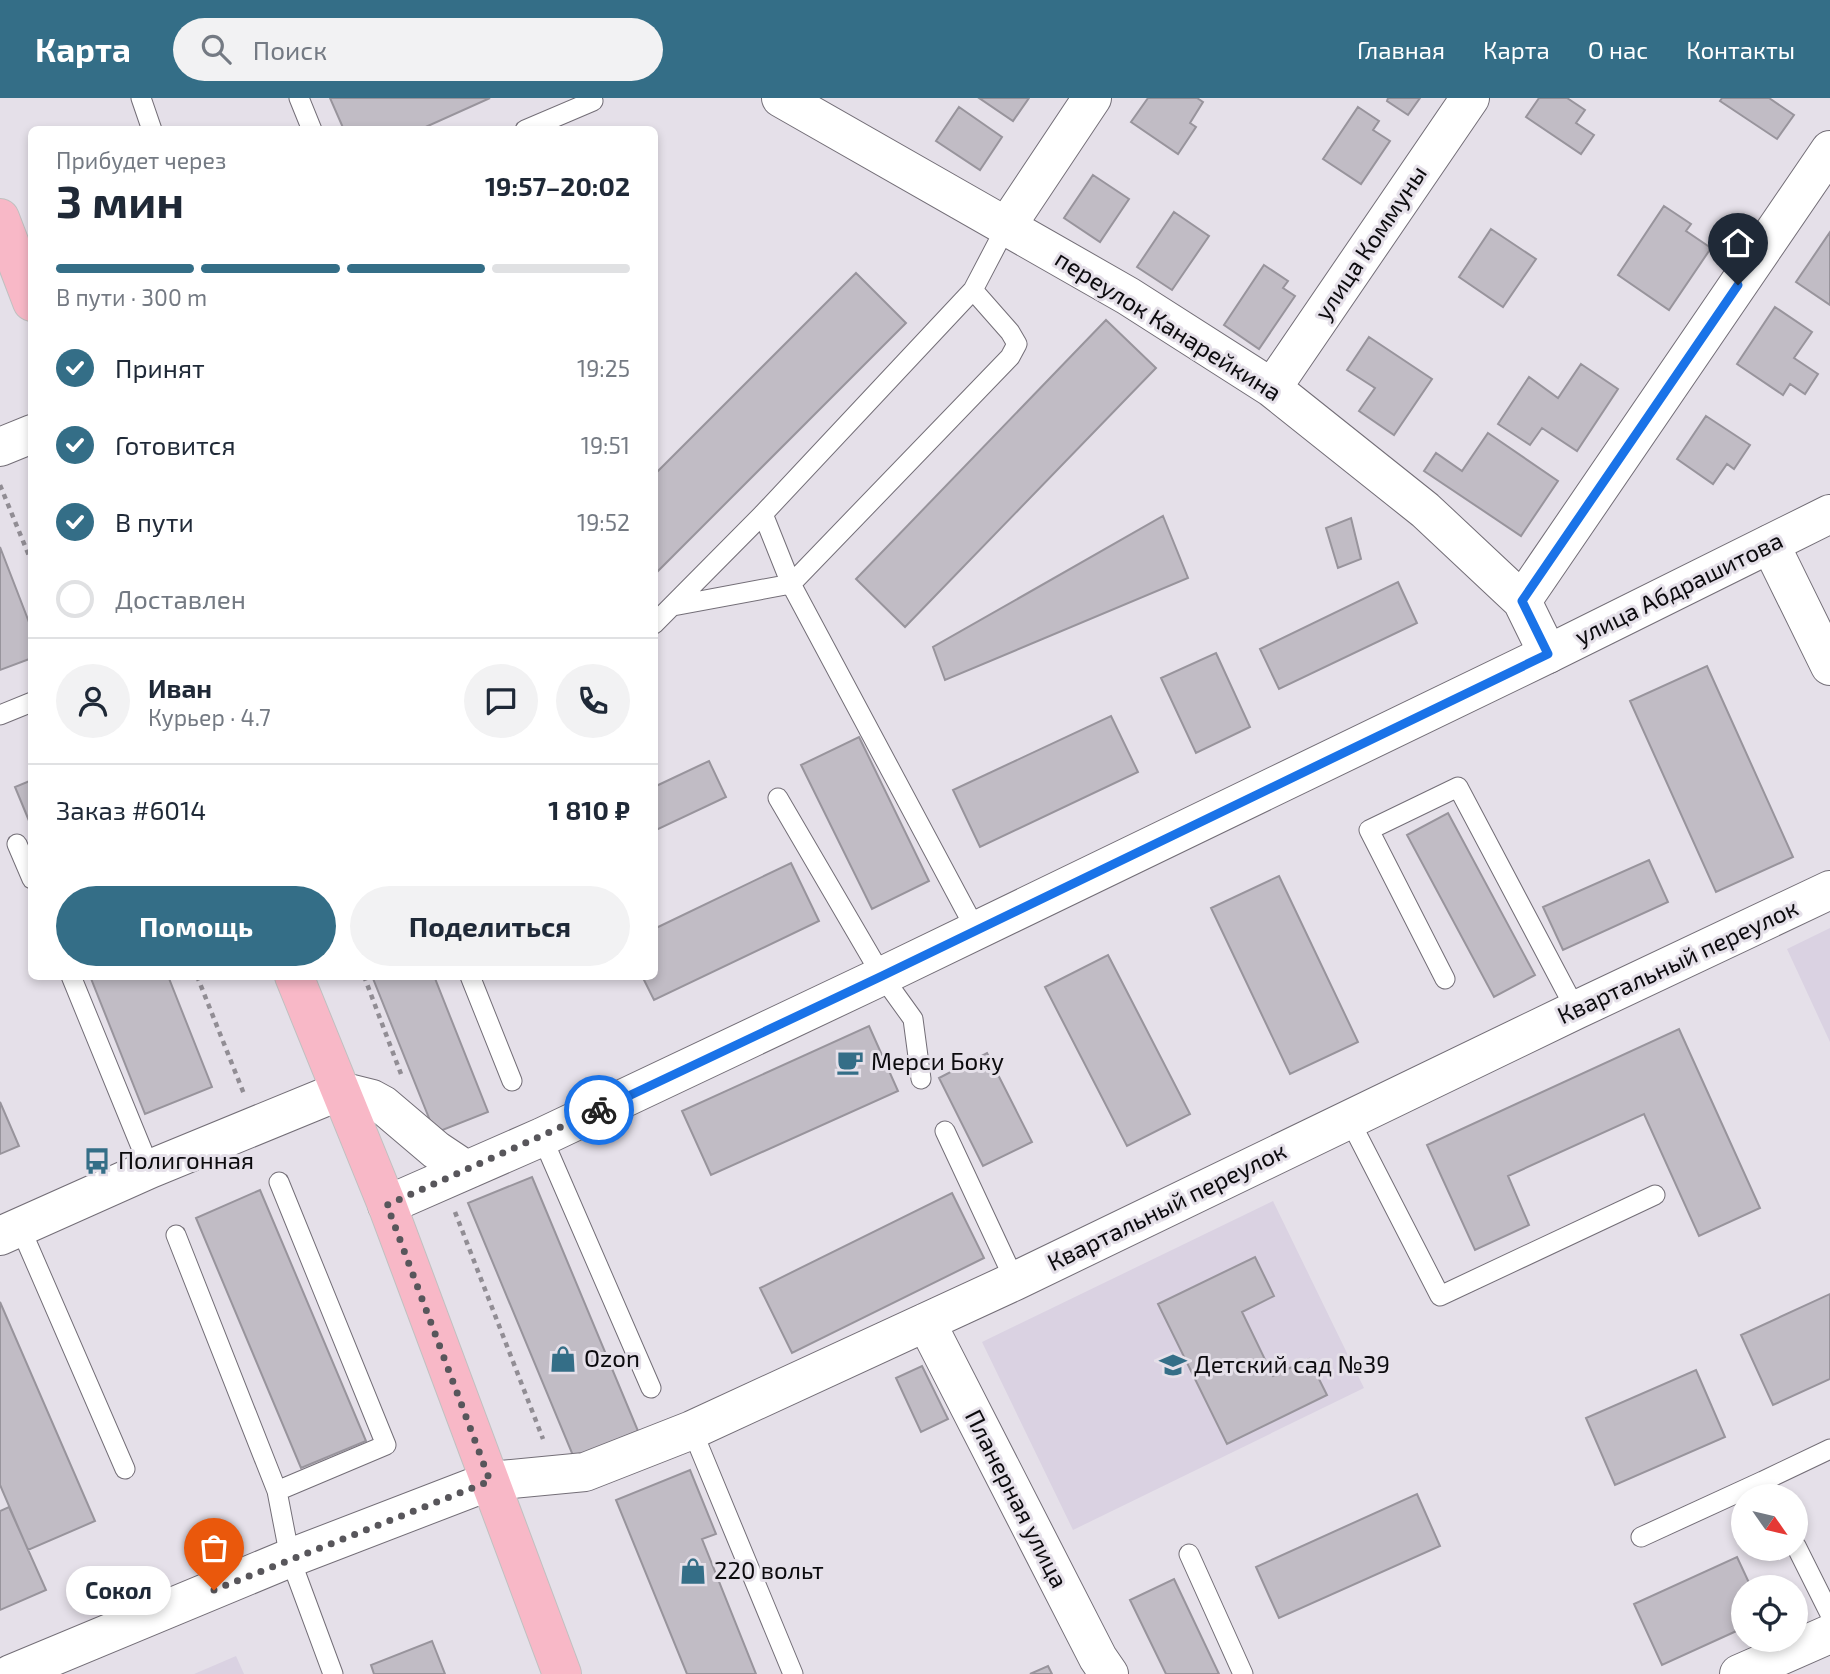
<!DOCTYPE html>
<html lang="ru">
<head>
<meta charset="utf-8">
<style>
  body { margin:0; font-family:"Exo 2",sans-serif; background:#f2f2f3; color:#1f2937; height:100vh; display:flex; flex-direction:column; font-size:26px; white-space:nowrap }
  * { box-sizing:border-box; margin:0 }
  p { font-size:23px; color:#747a83 }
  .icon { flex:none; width:38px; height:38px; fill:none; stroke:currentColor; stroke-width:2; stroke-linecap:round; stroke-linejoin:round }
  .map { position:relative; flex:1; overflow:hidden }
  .sheet { position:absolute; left:28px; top:28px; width:630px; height:854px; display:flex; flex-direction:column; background:#fff; border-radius:10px; box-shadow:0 4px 10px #0003 }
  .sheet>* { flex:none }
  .needle { width:46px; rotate:124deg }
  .tools { position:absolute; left:1731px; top:1386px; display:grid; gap:14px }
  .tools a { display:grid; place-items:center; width:77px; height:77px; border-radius:50%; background:#fff; box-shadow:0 4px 10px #0003; font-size:35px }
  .pin { position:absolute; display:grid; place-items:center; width:60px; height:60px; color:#fff; margin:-72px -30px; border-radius:50% 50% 50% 0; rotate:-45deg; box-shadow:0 0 7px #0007 }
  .pin .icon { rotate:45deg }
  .courier { position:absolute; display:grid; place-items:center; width:70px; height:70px; margin:-35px; border:5px solid #1a73e8; border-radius:50%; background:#fff; color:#222; box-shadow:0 2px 9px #0007 }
  .bubble { position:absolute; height:49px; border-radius:24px; background:#fff; box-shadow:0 4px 10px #0003; font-size:23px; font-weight:700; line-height:49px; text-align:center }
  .overview em { font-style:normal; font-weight:700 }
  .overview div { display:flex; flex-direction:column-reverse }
  .overview { display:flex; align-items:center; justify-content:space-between; height:119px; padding:0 28px }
  h1 { font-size:46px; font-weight:700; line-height:52px }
  .bar { display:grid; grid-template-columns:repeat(4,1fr); gap:10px 7px; align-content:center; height:84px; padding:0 28px }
  .bar i { height:9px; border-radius:5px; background:#e0e1e3 }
  .bar .active { background:#346e87 }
  .bar p { grid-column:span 4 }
  .line { display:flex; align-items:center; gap:18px; padding:0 28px; border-top:2px solid #e0e1e3 }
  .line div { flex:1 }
  .round { display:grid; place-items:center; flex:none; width:74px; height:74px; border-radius:37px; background:#f2f2f3 }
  ol { padding:0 28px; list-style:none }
  li { display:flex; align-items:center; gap:21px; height:77px }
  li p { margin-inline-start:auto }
  li .icon { padding:7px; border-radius:50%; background:#346e87; color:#fff; stroke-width:4 }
  li:last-child { color:#747a83 }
  li i { width:38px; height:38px; border:4px solid #e0e1e3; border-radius:50% }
  .cta { display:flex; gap:14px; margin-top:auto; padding:14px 28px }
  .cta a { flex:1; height:80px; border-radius:42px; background:#346e87; color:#fff; font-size:28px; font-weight:700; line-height:80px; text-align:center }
  .cta a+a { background:#f2f2f3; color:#1f2937 }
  header { display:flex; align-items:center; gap:42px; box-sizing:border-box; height:98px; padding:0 35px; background:#346e87; color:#fff }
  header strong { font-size:33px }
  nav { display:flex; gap:38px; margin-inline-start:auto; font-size:24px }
  .search { width:490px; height:63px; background:#f2f2f3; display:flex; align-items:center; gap:18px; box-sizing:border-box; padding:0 24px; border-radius:38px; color:#747a83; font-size:26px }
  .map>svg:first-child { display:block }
</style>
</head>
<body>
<header>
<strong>Карта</strong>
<div class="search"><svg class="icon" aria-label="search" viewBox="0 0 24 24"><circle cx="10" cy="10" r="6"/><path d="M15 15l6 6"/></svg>Поиск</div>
<nav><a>Главная</a><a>Карта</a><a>О нас</a><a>Контакты</a></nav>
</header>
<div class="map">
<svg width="1830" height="1576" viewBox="0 0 1830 1576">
  <rect width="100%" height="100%" fill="#e5e0e9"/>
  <path fill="#dad2e2" d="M1830,830V944L1787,851Z
    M1273,1103L1364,1290L1073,1432L982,1244Z
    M236,1558L244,1576H194Z"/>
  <path fill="#c1bcc5" stroke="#98949c" stroke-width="2" d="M330,0H490L419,32H344Z
    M979,0H1029L1013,23Z
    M1148,0H1197L1203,4L1190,25L1196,29L1178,56L1131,24Z
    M1388,0H1420L1408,17L1387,3Z
    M1539,0H1567L1585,12L1576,25L1594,37L1581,56L1526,19Z
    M1722,0H1769L1794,17L1777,41L1720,3Z
    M959,9L1002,39L980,72L936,43Z
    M1358,9L1379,23L1373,32L1390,43L1361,86L1323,61Z
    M1093,77L1129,101L1100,144L1064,120Z
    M1664,108L1691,126L1686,133L1711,150L1669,212L1618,177Z
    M1174,114L1209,138L1172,192L1137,169Z
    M1491,131L1536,161L1503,209L1459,179Z
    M1830,134V207L1796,184Z
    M1264,167L1288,183L1283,190L1295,198L1259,251L1224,227Z
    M856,175L906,225L654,477V377Z
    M1775,209L1812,234L1794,260L1818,276L1805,296L1790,286L1783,297L1737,266Z
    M1106,222L1156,270L905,529L856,481Z
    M1369,239L1432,281L1394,337L1359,313L1375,290L1347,272Z
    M1581,266L1618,291L1577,353L1542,330L1530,347L1498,326L1529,279L1558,300Z
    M1706,318L1750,347L1734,371L1727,366L1713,386L1677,361Z
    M1488,335L1558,383L1521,438L1424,373L1436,355L1462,373Z
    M1163,418L1188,480L945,582L933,549Z
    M1351,420L1361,461L1338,470L1326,430Z
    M0,449L32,532V560L0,572Z
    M1398,484L1417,525L1279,591L1260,551Z
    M1216,555L1250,629L1196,655L1161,580Z
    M1707,568L1793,759L1716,794L1630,603Z
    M1111,618L1138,674L980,749L953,692Z
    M859,639L929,783L872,811L801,667Z
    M709,663L726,699L654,733V689Z
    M32,682V730L15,689Z
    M1448,715L1535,877L1494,899L1407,737Z
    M1649,762L1668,804L1563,852L1543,809Z
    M791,765L819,823L654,902L642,878H654V831Z
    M1279,778L1358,944L1290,976L1211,810Z
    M1108,857L1190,1016L1127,1048L1045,889Z
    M90,878H168L212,989L145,1016Z
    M372,878H434L488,1014L435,1035Z
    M869,928L898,993L711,1077L682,1013Z
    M1679,931L1760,1110L1699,1138L1644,1016L1508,1078L1529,1127L1475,1152L1427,1047Z
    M987,955L1032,1044L983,1068L939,980Z
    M0,1004L19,1048L0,1056Z
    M532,1079L638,1333L574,1360L468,1105Z
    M260,1092L366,1343L301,1370L196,1120Z
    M952,1095L984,1160L792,1255L760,1190Z
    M1255,1159L1274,1198L1242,1214L1273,1278L1309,1261L1327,1297L1227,1346L1158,1206Z
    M1830,1196V1281L1773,1307L1741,1237Z
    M0,1204L95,1423L28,1452L0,1387Z
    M922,1268L948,1321L921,1334L896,1280Z
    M1696,1272L1725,1339L1615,1387L1586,1320Z
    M690,1372L716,1436L702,1441L756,1576H687L616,1402Z
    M1417,1396L1440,1448L1279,1520L1256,1469Z
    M9,1409L46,1492L0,1512V1413Z
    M1737,1459L1751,1489H1743V1530L1662,1567L1634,1506Z
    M1174,1481L1219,1576H1166L1130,1502Z
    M432,1543L445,1576H374L371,1567Z
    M1048,1568L1052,1576H1030Z"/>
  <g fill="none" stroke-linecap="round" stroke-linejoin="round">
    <defs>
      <path id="lane" d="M141,0L152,32
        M299,0L312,32
        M525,32L593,3
        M763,416L791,486L976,832
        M673,508L791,486L1010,259L1017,246L1010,234L973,192
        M654,526L763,416L973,192L1006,129
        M0,617L32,604
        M778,700L882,878L913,921L921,981
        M17,746L32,781
        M71,878L150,1071
        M470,878L512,983
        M1445,881L1369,732L1458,689L1576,912
        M1349,1021L1440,1198L1655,1097
        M945,1033L1015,1183
        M542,1039L651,1290
        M20,1129L125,1371
        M176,1137L277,1393L290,1460L333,1576
        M692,1332L793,1576
        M277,1393L386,1347L279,1084
        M1770,1398L1763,1383L1830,1351
        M1641,1439L1763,1383
        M1796,1448L1830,1516
        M1189,1456L1243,1576"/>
      <path id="street" d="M781,0L1128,198L1272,290L1425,412L1522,503
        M1006,129L1092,0
        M1272,290L1470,0
        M0,349L32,336
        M1770,446L1830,568
        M1548,556L1522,503L1830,52
        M926,1224L1098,1560L1109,1576
        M490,1383L585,1374L692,1332L1015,1183L1576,912L1830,792
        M1739,1576L1830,1536"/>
      <path id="secondary" d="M387,1107L542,1039L882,878L1548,556L1830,416
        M0,1138L150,1071L340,993L372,1001L383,1007L436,1052L466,1072
        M11,1576L290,1460L490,1383"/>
      <path id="primary" d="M0,120L32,204
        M294,878L387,1107L562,1576"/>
    </defs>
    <use href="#lane" stroke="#736e77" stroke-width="21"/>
    <use href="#street" stroke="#736e77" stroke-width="40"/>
    <use href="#secondary" stroke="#736e77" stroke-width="40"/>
    <use href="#primary" stroke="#c0c0c0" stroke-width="40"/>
    <path stroke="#918d94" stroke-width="4.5" stroke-dasharray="5 5" stroke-linecap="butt" d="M0,387L32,465
      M197,878L244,996
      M364,878L401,976
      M455,1114L543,1341"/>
    <use href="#lane" stroke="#fff" stroke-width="19"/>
    <use href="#street" stroke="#fff" stroke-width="38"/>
    <use href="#secondary" stroke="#fff" stroke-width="38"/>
    <use href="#primary" stroke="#f8b8c7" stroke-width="38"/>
  </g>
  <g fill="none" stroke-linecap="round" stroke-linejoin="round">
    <path stroke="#58565b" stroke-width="7" stroke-dasharray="0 12.6" d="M214,1492L490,1383L387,1107L599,1012"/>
    <path stroke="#1a73e8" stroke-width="9" d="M599,1012L882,878L1548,556L1522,503L1738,187"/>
  </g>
  <defs>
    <symbol id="cafe-bare" viewBox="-9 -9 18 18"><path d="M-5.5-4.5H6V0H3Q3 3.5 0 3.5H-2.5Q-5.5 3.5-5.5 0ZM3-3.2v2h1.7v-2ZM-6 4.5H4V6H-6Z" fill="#346e87" stroke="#e5e0e9" stroke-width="2.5" paint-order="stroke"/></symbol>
    <symbol id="bus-bare" viewBox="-9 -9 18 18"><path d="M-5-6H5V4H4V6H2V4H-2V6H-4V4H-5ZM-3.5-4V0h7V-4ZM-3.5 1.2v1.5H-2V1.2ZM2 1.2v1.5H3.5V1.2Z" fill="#346e87" stroke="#e5e0e9" stroke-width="2.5" paint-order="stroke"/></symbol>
    <symbol id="shop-bare" viewBox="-9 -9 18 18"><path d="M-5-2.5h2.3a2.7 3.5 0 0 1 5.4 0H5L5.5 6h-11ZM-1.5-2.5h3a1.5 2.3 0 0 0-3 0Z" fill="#346e87" stroke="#e5e0e9" stroke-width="2.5" paint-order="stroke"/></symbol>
    <symbol id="school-bare" viewBox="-9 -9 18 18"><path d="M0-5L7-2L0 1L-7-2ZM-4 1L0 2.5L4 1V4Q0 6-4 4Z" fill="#346e87" stroke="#e5e0e9" stroke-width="2.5" paint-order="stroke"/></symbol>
  </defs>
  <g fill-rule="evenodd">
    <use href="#cafe-bare" x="831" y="945" width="38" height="38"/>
    <use href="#bus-bare" x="78" y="1044" width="38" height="38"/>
    <use href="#shop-bare" x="544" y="1242" width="38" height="38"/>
    <use href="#school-bare" x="1154" y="1248" width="38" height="38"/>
    <use href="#shop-bare" x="674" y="1454" width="38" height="38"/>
  </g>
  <g text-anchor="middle" stroke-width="6" stroke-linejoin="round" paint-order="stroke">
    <g font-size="24" fill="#0c0b0e" stroke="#e5e0e9">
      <text transform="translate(1371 145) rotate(-56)" y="8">улица Коммуны</text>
      <text transform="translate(1168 228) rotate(32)" y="8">переулок Канарейкина</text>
      <text transform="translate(1679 491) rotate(-26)" y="8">улица Абдрашитова</text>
      <text transform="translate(1678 864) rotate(-25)" y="8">Квартальный переулок</text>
      <text transform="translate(1167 1109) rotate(-26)" y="8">Квартальный переулок</text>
      <text transform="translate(1016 1401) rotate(63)" y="8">Планерная улица</text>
    </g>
    <g font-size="24" fill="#0c0b0e" stroke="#e5e0e9" text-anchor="start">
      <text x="871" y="972">Мерси Боку</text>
      <text x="118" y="1071">Полигонная</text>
      <text x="584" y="1269">Ozon</text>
      <text x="1194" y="1275">Детский сад №39</text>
      <text x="714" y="1481">220 вольт</text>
    </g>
  </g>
</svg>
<div class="tools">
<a><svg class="needle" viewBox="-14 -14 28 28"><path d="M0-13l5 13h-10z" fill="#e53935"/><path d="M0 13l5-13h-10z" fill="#747a83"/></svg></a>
<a><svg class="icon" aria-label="locate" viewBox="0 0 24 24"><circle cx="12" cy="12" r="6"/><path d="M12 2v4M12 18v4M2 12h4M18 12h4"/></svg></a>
</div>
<div class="pin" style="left:214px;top:1492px;background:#ea580c"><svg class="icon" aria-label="bag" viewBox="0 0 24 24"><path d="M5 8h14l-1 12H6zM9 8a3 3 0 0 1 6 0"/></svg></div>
<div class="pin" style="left:1738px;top:187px;background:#1f2937"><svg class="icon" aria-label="home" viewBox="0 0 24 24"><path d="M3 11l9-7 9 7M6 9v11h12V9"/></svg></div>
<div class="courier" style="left:599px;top:1012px"><svg class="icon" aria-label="bike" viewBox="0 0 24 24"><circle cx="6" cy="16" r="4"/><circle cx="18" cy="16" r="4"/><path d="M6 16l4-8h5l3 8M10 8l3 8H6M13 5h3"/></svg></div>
<div class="bubble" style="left:66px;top:1468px;width:105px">Сокол</div>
<section class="sheet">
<div class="overview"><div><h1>3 мин</h1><p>Прибудет через</p></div><em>19:57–20:02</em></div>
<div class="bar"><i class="active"></i><i class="active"></i><i class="active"></i><i></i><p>В пути · 300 m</p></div>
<ol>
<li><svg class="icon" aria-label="check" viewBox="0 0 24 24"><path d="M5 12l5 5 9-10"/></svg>Принят<p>19:25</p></li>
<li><svg class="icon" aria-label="check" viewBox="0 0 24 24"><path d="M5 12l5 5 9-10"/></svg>Готовится<p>19:51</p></li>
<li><svg class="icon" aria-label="check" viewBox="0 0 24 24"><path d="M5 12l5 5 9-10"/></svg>В пути<p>19:52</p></li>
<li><i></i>Доставлен</li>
</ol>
<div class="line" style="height:126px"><a class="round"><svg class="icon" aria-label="person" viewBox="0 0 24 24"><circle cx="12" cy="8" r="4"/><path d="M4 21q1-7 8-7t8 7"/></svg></a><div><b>Иван</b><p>Курьер · 4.7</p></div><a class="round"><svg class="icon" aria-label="chat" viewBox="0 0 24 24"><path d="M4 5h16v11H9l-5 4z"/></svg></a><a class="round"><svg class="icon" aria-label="phone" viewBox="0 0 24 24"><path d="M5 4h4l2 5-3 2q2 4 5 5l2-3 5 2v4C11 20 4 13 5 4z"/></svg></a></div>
<div class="line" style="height:91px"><div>Заказ #6014</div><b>1 810 ₽</b></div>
<div class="cta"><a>Помощь</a><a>Поделиться</a></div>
</section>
</div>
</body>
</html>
